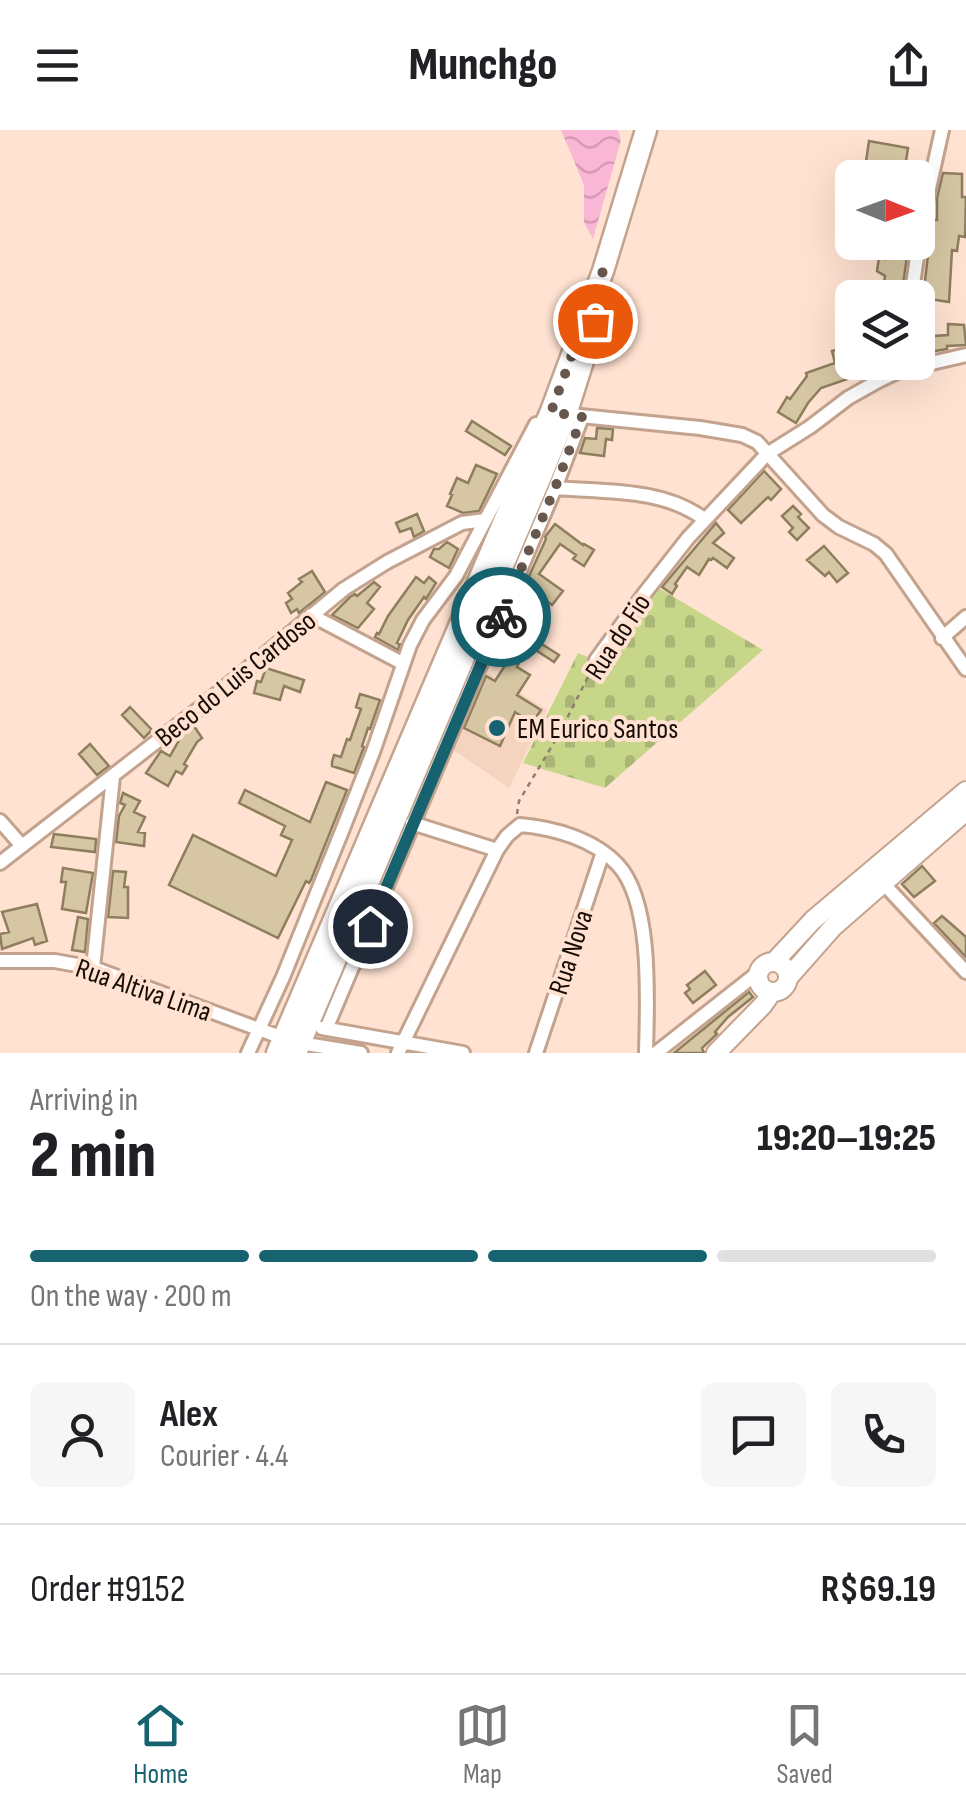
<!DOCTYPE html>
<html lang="en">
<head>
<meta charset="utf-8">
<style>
  body { margin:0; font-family:"Sofia Sans Condensed",sans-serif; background:#f6f6f6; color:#202124; height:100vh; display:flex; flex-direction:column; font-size:38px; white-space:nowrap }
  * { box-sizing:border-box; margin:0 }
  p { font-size:32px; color:#757577 }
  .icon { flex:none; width:55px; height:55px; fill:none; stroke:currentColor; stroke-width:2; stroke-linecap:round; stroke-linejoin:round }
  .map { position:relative; height:923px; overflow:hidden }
  .drawer { display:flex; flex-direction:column; background:#fff; flex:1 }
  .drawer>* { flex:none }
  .needle { width:65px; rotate:91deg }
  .fabs { position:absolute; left:835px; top:30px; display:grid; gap:20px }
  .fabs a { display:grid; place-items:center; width:100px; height:100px; border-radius:15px; background:#fff; box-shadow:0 10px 40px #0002; font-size:50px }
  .pin { position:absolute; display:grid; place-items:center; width:85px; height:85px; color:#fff; margin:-42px; border:5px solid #fff; border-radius:50%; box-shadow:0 2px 10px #0007 }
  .courier { position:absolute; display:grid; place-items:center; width:100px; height:100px; margin:-50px; border:8px solid #17626f; border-radius:50%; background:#fff; color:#222; box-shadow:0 2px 12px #0007 }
  .head em { font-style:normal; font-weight:800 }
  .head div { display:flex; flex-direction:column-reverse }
  .head { display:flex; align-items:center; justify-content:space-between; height:170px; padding:0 30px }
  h1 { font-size:65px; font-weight:800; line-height:75px }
  .bar { display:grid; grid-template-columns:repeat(4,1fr); gap:15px 10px; align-content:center; height:120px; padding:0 30px }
  .bar i { height:12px; border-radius:8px; background:#e0e0e0 }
  .bar .on { background:#17626f }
  .bar p { grid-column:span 4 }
  .line { display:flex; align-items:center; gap:25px; padding:0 30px; border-top:2px solid #e0e0e0 }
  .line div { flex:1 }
  .round { display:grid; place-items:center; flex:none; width:105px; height:105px; border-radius:15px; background:#f6f6f6 }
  header { display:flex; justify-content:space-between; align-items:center; height:130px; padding:0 30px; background:#fff; font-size:45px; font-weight:800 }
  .tab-bar { display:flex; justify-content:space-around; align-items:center; height:140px; border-top:2px solid #e0e0e0; background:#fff; font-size:28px; color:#757577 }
  .tab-bar a { display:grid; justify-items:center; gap:5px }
  .tab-bar .on { color:#17626f }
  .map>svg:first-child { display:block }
</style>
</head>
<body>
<header><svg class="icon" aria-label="menu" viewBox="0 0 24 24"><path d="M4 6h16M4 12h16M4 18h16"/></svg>Munchgo<svg class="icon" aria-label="share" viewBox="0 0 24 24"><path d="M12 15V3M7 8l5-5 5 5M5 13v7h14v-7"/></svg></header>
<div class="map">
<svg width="966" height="923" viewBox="0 0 966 923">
  <defs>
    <pattern id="cemetery-stones" width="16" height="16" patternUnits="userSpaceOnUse" patternTransform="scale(2.5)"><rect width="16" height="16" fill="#c7d689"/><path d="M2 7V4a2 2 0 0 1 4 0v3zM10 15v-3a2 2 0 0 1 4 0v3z" fill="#aab675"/></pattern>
    <pattern id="water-waves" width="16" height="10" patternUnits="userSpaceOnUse" patternTransform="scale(2.5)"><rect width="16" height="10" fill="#fab7d5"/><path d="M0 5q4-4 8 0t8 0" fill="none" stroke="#d69cb5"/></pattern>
  </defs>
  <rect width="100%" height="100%" fill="#ffe2d1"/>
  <path fill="#f5d4bf" d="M482,539L547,580L509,658L449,617Z"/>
  <path fill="url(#cemetery-stones)" d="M657,457L763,520L605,658L523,633L578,523L600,532Z"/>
  <path fill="url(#water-waves)" d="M561,0H618L621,10L593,109L584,92V55Z"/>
  <path fill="#d6c6a3" stroke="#8d7e5e" stroke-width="2.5" d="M869,11L908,18L904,44L865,38Z
    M943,43L962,44V67H966L965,107L959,106L957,121L952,120L949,172L923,168L930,108L933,90H937V68Z
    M887,116L908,120L901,168H882L885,146L877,141L879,127L885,129Z
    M948,194L964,195L966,215L947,216V219L918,224V207L948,205Z
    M844,218L848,232L891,234L821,258L808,273L796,293L778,282L787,267L790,269L807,246L806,243L835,233L832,221Z
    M472,291L511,316L505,325L466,301Z
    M597,298L613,299L612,310L606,309L604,326L580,323L585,308L596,309Z
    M476,335L497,344L479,381L463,383L447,376L452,365L450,364L457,348L468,353Z
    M764,341L781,359L771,370L768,367L741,393L728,380Z
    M793,376L801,384L798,387L809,398L797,410L789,402L793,398L782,386Z
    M417,384L424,401L414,407L411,398L400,402L396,393Z
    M716,393L724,403L713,413L734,428L727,438L713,428L711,430L709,429L699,445L687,437L675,454L677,456L672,464L662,457Z
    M555,394L583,415L584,414L594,420L584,436L573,429L576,425L560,414L539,444L563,461L552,475L539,465L536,469L534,467L529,473L520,466L546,409L545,407Z
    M447,412L458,419L449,438L430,427L434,419H439Z
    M824,416L848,443L837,452L829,442L825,446L807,430Z
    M312,441L325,462L299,483L297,479L291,483L286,473L292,469L288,463L302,452L299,449Z
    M416,447L424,453L429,447L436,453L426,469L424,467L408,490L397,513L400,514L398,520L375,507L377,503L379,504L388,486Z
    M374,452L380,457L367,473L374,479L358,498L332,485L350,467L355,464L357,466Z
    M511,488L526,497L523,502L559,525L554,532L528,515L517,537L530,545L517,565L541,580L532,593L515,582L500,616L464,598L486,546L495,551L511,526L498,520Z
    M266,538L304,550L300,562L284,556L280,570L254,563L257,551L261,552Z
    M360,564L380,570L370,599L368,598L362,616L364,617L354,643L332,636V632L334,625L341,627L347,609L350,610L361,579L356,577Z
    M130,577L152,600L144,608L122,585Z
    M194,596L202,608L197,612L184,634L187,636L182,644L176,641L168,656L146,643L161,621L170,626L182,605Z
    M90,614L109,636L97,645L79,624Z
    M326,652L347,660L311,750L309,753L306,751L278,808L169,755L193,705L276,746L292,710L281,705L285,696L239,673L245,660L310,692Z
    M123,663L140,671L134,682L145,687L138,702L145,703L144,716L116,712L119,686L125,675L120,673Z
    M54,704L96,709L95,722L51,717Z
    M922,736L935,751L914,767L902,754Z
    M63,738L93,743L86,783L62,779L66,752H61Z
    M113,741L126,742L124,757H128V788L108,787Z
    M37,774L47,811L35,815L33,808L2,819L0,804L9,802L2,782Z
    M942,786L966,807V827L934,793Z
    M78,787L88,789L85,822L72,820Z
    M705,841L716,855L693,873L685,863L690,859L687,855Z
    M749,862L753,867L728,887L715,902L717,904L702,918L704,923H674Z"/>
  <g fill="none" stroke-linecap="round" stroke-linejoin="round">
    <defs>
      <path id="minor" d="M911,168L923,86L942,0
        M561,284L700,298L742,305L757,312L823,385L839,397L874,414L886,424L966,539
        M555,358C604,362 663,358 704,389
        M311,485L402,533
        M942,508L966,487
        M596,530L644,464L688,408L767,324L810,297L848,268L880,250L901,240L966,225
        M0,691L22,716
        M412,693L497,720
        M0,733L200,578L344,459L387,432L462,393L485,390
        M883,753L966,842
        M0,831H55L93,838L283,908
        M93,838L113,647
        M322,898L463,923
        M326,899L555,358L582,287
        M300,913L361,923
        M248,923L283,847L342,701L373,622L410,515L423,490L456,446L536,294
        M398,923L497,720L507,706L520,695C554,698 594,709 618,735C653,773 647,873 646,923
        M536,923L603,722
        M656,923L760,841"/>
      <path id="secondary" d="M774,832L813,790L966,661
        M758 847a15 15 0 1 1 30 0a15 15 0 1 1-30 0Z
        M788,848L833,797L966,681
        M716,923L763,875L772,862"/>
      <path id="primary" d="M277,923L551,281L603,141L646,0
        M296,923L542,344L566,285L583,231"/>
    </defs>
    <use href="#minor" stroke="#c4a38e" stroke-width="18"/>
    <use href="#secondary" stroke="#c4a38e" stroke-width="22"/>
    <use href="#primary" stroke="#c4a38e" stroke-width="25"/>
    <path stroke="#927d71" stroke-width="2.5" stroke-dasharray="5 5" stroke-linecap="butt" d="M517,684L519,671L558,606L591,541"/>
    <use href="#minor" stroke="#fff" stroke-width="12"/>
    <use href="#secondary" stroke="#fff" stroke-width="18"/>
    <use href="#primary" stroke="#fff" stroke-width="20"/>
  </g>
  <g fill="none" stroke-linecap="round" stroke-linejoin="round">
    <path stroke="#68574c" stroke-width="10" stroke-dasharray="0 18" d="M501,487L555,358L582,287L551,282L603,141L595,191"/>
    <path stroke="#17626f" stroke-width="12" d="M370,796L501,487"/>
  </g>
  <circle fill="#17626f" stroke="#ffe2d1" stroke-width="4" cx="497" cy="598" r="10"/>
  <g text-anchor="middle" stroke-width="8" stroke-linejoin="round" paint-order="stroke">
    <g font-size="28" fill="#170c05" stroke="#ffe2d1">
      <text transform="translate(617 506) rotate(-57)" y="10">Rua do Fio</text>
      <text transform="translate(235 548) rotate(-39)" y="10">Beco do Luis Cardoso</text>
      <text transform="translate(570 822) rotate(-72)" y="10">Rua Nova</text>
      <text transform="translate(144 859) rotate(19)" y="10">Rua Altiva Lima</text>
    </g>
    <g font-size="28" fill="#170c05" stroke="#ffe2d1" text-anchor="start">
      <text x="517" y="608">EM Eurico Santos</text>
    </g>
  </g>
</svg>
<div class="fabs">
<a><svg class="needle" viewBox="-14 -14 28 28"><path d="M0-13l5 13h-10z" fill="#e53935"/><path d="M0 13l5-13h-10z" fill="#757577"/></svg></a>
<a><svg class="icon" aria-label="layers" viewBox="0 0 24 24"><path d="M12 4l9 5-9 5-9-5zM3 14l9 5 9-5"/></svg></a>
</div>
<div class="pin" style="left:595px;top:191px;background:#ea580c"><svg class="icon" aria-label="bag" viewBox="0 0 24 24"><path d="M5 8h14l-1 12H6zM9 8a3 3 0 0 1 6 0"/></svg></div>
<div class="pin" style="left:370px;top:796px;background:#1f2937"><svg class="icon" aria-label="home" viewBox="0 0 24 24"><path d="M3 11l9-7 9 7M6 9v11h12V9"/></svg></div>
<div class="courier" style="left:501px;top:487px"><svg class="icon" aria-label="bike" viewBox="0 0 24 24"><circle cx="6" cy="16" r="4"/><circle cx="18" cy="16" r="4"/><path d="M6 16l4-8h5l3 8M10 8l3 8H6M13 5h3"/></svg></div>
</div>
<section class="drawer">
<div class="head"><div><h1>2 min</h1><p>Arriving in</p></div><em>19:20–19:25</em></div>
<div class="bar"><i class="on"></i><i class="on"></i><i class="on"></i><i></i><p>On the way · 200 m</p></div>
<div class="line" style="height:180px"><a class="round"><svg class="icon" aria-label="person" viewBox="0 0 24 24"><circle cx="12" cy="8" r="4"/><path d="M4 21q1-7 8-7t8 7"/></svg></a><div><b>Alex</b><p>Courier · 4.4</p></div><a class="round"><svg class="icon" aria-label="chat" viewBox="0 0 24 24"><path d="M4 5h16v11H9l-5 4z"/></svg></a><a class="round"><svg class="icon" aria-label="phone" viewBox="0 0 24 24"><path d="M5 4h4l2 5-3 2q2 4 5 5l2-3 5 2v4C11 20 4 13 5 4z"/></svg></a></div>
<div class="line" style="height:130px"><div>Order #9152</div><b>R$69.19</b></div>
</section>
<nav class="tab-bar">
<a class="on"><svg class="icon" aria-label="home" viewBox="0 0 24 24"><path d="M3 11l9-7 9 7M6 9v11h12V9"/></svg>Home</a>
<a><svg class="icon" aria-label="map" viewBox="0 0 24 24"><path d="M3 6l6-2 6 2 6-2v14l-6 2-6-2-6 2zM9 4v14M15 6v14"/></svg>Map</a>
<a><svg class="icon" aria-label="saved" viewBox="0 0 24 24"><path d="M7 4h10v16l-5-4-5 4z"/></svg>Saved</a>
</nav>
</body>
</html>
